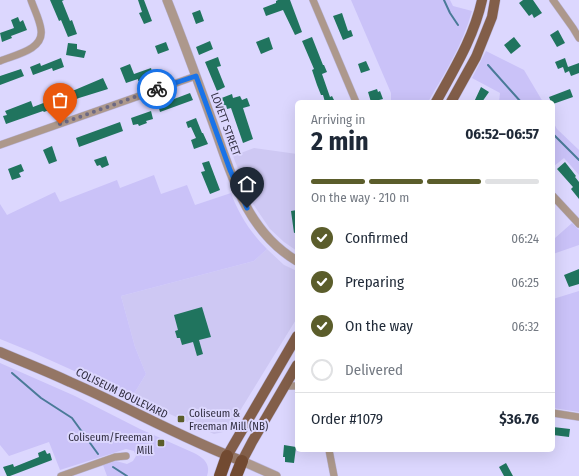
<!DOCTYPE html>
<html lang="en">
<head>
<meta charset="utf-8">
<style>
  body { margin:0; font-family:"Fira Sans Condensed",sans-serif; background:#f2f2f3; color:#1f2937; height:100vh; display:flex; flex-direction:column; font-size:15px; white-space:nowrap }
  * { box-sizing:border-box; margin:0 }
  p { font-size:13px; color:#747a83 }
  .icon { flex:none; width:22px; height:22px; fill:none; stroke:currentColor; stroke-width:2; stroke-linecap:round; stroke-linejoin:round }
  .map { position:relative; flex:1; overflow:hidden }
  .panel { position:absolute; left:295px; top:100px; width:260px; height:352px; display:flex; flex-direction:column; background:#fff; border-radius:6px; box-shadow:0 4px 16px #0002 }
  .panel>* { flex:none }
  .pin { position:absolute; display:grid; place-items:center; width:34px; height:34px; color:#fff; margin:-41px -17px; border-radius:50% 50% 50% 0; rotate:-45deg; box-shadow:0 0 4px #0007 }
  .pin .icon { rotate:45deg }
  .courier { position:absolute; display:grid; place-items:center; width:40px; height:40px; margin:-20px; border:3px solid #1a73e8; border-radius:50%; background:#fff; color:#222; box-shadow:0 1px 5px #0007 }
  .overview em { font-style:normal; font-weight:700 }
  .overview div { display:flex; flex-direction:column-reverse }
  .overview { display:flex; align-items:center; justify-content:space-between; height:68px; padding:0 16px }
  h1 { font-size:26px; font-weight:700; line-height:30px }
  .bar { display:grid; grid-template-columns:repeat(4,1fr); gap:6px 4px; align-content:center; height:48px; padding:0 16px }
  .bar i { height:5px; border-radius:3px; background:#e0e1e3 }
  .bar .active { background:#5b5d2b }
  .bar p { grid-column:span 4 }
  .line { display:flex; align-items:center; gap:10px; padding:0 16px; border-top:1px solid #e0e1e3 }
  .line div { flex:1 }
  ol { padding:0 16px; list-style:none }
  li { display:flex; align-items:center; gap:12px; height:44px }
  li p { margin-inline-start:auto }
  li .icon { padding:4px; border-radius:50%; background:#5b5d2b; color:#fff; stroke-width:4 }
  li:last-child { color:#747a83 }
  li i { width:22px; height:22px; border:2px solid #e0e1e3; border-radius:50% }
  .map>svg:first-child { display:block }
</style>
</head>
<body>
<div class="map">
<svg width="579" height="476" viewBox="0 0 579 476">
  <rect width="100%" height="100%" fill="#dcd7fe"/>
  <path fill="#cec8f3" d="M254,148L297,154V251L284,242L270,229L251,201L233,156Z
    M267,249L284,265L297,271V318L230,427L223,432L214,434L132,397L146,374L135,347L121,296L254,261Z"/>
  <path fill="#cac2f8" d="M351,0H450L453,6L472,11C463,44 445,73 428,102H391V93Z
    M486,51L524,70L543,102H499L500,93L472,78Z
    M553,122L557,129L579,150V175L564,158L553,167Z
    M154,175L161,194L187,185L195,205L231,193C239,215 251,233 267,249L254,261L121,296L135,347L146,374L132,397L32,352L0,339V204L7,215L55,192L60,202L117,180L120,188Z
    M572,223L579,230V245L553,254V236L555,238Z
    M579,291V412L553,408V299Z
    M0,363L75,396L140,429L194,453C204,458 211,464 207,476H107L103,465L116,461L127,464L133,461L136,456L134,451L126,449L60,470L49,442L9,456L0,445Z"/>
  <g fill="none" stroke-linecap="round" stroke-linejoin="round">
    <path stroke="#4a7a98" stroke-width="2" d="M444,0L450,13L458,25
      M488,65L521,102
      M553,134L579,160
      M12,373L41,398L72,418L98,454
      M113,467L127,476"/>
  </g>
  <path fill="#20745e" d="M50,0H64L62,1L70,21L72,20L77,34L68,37L61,20L59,21Z
    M138,0H144L152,21L144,24L139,13L142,12Z
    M278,0H290L302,32L295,35L283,10L266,16L263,8L276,3V1Z
    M523,0H533L542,13L534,18L532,14L529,16L519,3Z
    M200,10L204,21L196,24L192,13Z
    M342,13L348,31L351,30L353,36L343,40L333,16Z
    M18,17L20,22L23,20L27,30L11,36L12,38L2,42L0,33L14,28L11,20Z
    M558,30L565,43L557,47L550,35Z
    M269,37L273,49L261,54L256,42Z
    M312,37L323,65H324L327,72L322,74L330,97L332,96L335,102H325L323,95H321L317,85L312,70L314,69L302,41Z
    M514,37L521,46L511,54L504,45Z
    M210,41L213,49L199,55L196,47Z
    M166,42L169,50L158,54L155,46Z
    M68,43L77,44V49L86,51L84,58L66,55Z
    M218,57L221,66L217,67L225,87L217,91L205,62Z
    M61,58L64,67L53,71L52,68L33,75L30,67L40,63L41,66Z
    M565,58L568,67L579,63V73L571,76L569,71L565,73L563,67L558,69L555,62Z
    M366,61L370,70L361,73L358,64Z
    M130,64L134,74L151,68L153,75L138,81V79L126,83L120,68Z
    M21,69L24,76L0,85V76Z
    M103,78L108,89L79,98L44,112L43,111L6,124L3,116L7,115L5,111L31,101L33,107L59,97L58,93L69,89L70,92Z
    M481,87L489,92L482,102H474Z
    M377,89L378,92L380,91L383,99L371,102L368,92Z
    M570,89L573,97L553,104V102H551L549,97Z
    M190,93L193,100L160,112L158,105Z
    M232,94L233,98L240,96L242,100L247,98L250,106L243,108L253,139L243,143L231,108L227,109L226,105L222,107L219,99Z
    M151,111L153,119L146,121L147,123L139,126L138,124L133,125L131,118Z
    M196,118L202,133H203L208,144L194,149L191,140L196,138L191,127L188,128L186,122Z
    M120,122L123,131L79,147L76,138Z
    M52,146L57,161L49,164L43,150Z
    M106,156L109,165L102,168L100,165L97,166L94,160Z
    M209,161L220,190L210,194L201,172L205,171L202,163Z
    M565,162L576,176L575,177L579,182V199L571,189L573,187L557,169Z
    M21,164L24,171L19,173L21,177L12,180L8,169Z
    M297,210V232L294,233L291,211Z
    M579,269V284L569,287L564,275Z
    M202,307L211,337L199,340L203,354L197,356L193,342L182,345L180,338H177L175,331L178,330L174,315Z
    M553,427L570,429L569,437L553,435Z
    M284,445L296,447L294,463L285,462V457H283Z
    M45,450L47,454L50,453L52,460L10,476H7L3,467L13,464L14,467L39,457L38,453Z
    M506,463L513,476H504L499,467Z"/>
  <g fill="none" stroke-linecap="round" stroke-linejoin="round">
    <defs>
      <path id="minor" d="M313,0L356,102
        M553,0L573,28L579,38
        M0,61C14,55 44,50 41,30C40,20 34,9 31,0
        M0,145L196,76
        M553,196L579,224
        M285,386H297
        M553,413L579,417
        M329,450L334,476
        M61,476L115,457L126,456"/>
      <path id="tertiary" d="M167,0C182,38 196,76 210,115C230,169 244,230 297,261
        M242,461L276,476"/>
      <path id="secondary" d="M0,352C23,362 47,371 70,382C128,407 183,439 242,461"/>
      <path id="primary" d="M436,102C454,69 474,37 482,0
        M451,102L476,57L492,17L495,0
        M227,456L297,336
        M242,461L252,442L297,365"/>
      <path id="motorway" d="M220,476L227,456
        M236,476L242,461"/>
    </defs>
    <use href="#minor" stroke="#bab5d8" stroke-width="8"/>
    <use href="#tertiary" stroke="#bab5d8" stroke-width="10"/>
    <use href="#secondary" stroke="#bab5d8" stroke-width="11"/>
    <use href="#primary" stroke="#bab5d8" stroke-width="11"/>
    <use href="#motorway" stroke="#bab5d8" stroke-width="13"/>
    <use href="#minor" stroke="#ad988c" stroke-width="7"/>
    <use href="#tertiary" stroke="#ad988c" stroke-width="9"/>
    <use href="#secondary" stroke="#947665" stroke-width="10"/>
    <use href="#primary" stroke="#825e49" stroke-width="10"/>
    <use href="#motorway" stroke="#724a31" stroke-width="12"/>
  </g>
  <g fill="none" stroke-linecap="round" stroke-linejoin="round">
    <path stroke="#6d6983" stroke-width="4" stroke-dasharray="0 7.2" d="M60,124L157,89"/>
    <path stroke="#1a73e8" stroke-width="5" d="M157,89L196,76L230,170L247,208"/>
  </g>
  <g fill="#5b5d2b" stroke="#dcd7fe" stroke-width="1.5">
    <rect x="177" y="415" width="8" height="8" rx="2"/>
    <rect x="157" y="439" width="8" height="8" rx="2"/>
  </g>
  <g text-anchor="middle" stroke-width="4" stroke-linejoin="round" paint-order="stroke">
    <g font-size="11" fill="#312e41" stroke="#dcd7fe">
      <text transform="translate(226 124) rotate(70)" y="4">LOVETT STREET</text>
      <text transform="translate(122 393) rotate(26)" y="4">COLISEUM BOULEVARD</text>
    </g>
    <g font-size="11" fill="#312e41" stroke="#dcd7fe" text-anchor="start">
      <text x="189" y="417">Coliseum &amp;<tspan x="189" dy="13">Freeman Mill (NB)</tspan></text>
      <text x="153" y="441" text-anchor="end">Coliseum/Freeman<tspan x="153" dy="13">Mill</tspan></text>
    </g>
  </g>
</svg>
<div class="pin" style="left:60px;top:124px;background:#ea580c"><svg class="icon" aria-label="bag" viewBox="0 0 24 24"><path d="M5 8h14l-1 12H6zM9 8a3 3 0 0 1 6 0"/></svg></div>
<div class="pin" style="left:247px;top:208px;background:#1f2937"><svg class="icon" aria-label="home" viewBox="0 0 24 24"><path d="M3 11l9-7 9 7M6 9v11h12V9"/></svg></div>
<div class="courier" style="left:157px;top:89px"><svg class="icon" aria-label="bike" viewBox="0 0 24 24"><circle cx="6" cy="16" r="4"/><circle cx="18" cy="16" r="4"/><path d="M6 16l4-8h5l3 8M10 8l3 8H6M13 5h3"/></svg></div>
<section class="panel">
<div class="overview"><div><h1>2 min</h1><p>Arriving in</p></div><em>06:52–06:57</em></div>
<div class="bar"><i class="active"></i><i class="active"></i><i class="active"></i><i></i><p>On the way · 210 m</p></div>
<ol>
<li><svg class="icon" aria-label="check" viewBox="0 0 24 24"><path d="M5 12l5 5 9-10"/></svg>Confirmed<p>06:24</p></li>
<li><svg class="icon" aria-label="check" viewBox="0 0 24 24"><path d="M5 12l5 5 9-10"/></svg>Preparing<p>06:25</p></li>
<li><svg class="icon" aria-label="check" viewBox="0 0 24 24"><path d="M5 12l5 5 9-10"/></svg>On the way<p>06:32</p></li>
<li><i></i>Delivered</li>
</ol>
<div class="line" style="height:52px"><div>Order #1079</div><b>$36.76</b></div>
</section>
</div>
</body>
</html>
